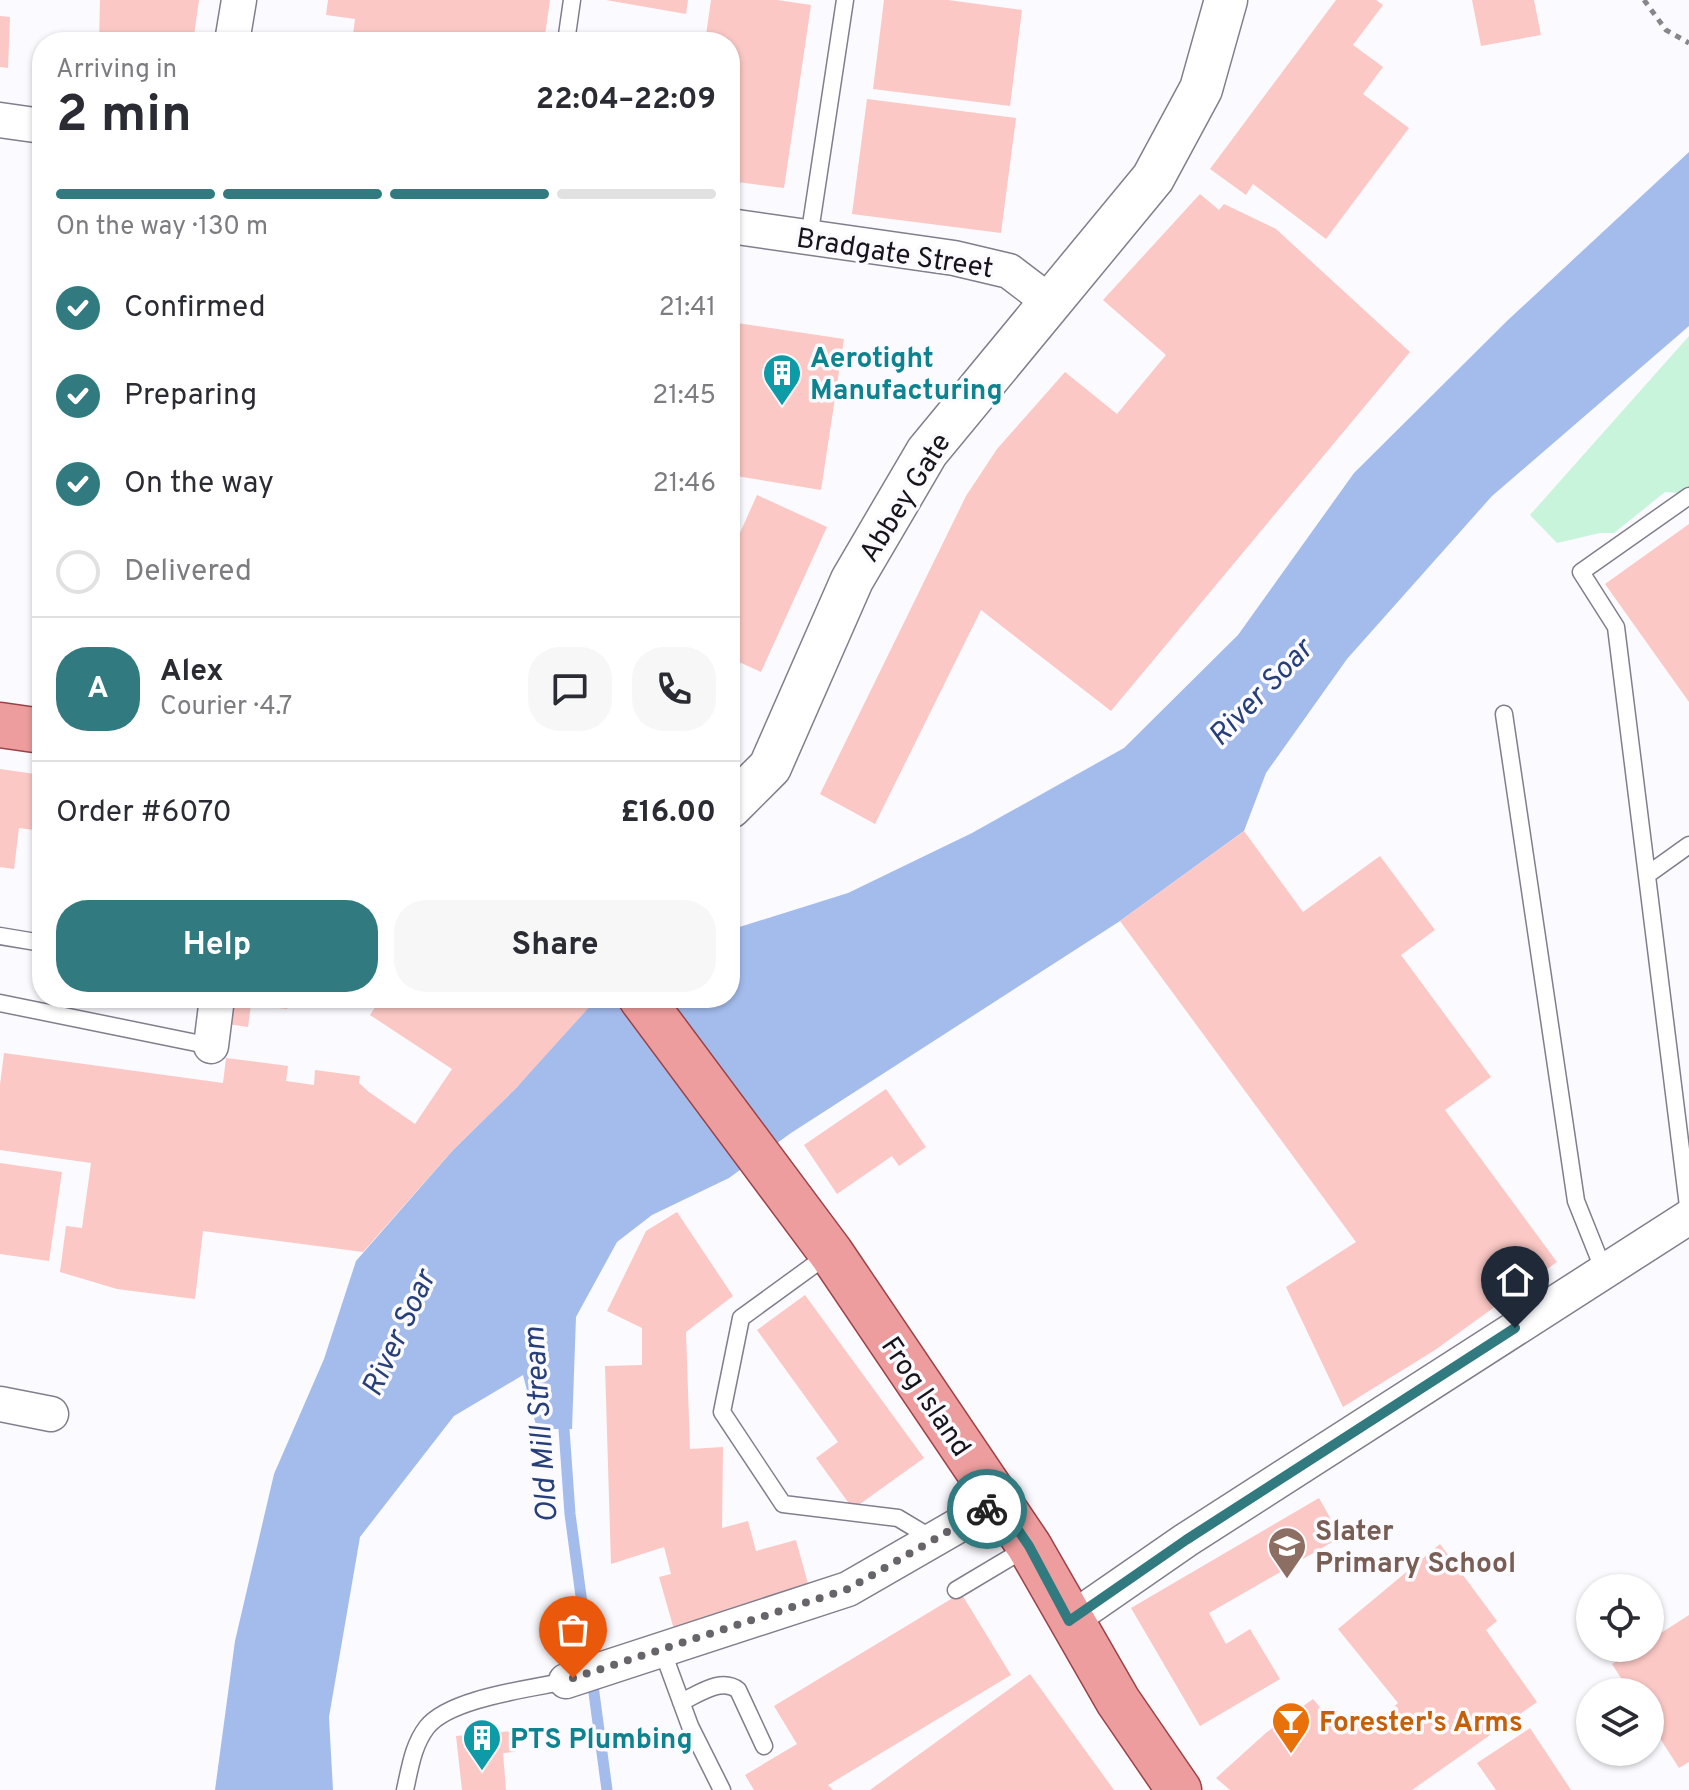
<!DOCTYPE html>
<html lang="en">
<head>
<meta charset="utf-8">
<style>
  body { margin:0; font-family:Overpass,sans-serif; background:#f7f7f7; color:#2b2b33; height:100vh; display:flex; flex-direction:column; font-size:30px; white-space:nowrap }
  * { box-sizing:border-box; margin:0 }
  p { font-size:26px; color:#7c7c81 }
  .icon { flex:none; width:44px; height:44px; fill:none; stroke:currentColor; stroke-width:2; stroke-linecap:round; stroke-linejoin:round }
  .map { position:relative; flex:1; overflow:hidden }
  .sheet { position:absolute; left:32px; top:32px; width:708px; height:976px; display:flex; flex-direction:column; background:#fff; border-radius:32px; box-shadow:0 2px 6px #0004 }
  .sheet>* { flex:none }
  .fabs { position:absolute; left:1576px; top:1574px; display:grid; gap:16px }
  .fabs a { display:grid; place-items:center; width:88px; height:88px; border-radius:50%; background:#fff; box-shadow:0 2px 6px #0004; font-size:40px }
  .pin { position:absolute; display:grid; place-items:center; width:68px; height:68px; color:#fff; margin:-82px -34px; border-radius:50% 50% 50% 0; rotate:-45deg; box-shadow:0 0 8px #0007 }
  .pin .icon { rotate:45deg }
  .courier { position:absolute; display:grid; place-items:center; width:80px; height:80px; margin:-40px; border:6px solid #317a7f; border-radius:50%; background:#fff; color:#222; box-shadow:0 2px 10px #0007 }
  .summary em { font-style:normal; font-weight:700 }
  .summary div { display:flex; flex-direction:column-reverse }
  .summary { display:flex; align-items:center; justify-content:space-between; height:136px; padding:0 24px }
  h1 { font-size:52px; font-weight:700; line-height:60px }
  .bar { display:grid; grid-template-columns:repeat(4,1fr); gap:12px 8px; align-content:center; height:96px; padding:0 24px }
  .bar i { height:10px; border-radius:6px; background:#e1e1e2 }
  .bar .selected { background:#317a7f }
  .bar p { grid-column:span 4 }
  .line { display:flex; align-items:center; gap:20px; padding:0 24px; border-top:2px solid #e1e1e2 }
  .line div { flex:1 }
  .round { display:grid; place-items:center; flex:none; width:84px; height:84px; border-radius:32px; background:#f7f7f7 }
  ol { padding:0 24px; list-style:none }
  li { display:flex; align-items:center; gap:24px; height:88px }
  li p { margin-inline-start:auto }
  li .icon { padding:8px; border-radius:50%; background:#317a7f; color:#fff; stroke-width:4 }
  li:last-child { color:#7c7c81 }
  li i { width:44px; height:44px; border:4px solid #e1e1e2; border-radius:50% }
  .cta { display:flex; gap:16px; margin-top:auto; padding:16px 24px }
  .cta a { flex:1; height:92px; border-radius:32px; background:#317a7f; color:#fff; font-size:32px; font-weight:700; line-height:92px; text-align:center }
  .cta a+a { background:#f7f7f7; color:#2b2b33 }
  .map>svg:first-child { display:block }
</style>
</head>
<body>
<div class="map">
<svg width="1689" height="1790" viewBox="0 0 1689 1790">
  <rect width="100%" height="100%" fill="#fbfafe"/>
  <path fill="#c7f4db" d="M1689,336V487L1678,493L1665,492L1614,533H1600L1557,543L1530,515Z"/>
  <path fill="#a4bcec" d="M1689,152V326L1492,496L1347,659L1266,773L1244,831L1120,921L791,1133L729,1178L652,1215L617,1242L576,1317L572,1429H537L523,1375L454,1416L360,1537L329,1717L333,1790H215L235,1641L274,1474L324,1359L356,1261L453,1150L517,1087L587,1006L601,998H730V930L848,893L972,833L1124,748L1238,635L1354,473L1508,320Z"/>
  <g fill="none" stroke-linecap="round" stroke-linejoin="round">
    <path stroke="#a4bcec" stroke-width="11" d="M563,1415L570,1514L607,1790"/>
  </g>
  <path fill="#fbc8c5" d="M100,0H199L193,42H99Z
    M328,0H550L544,42H352L355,19L326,15Z
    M606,0H688L686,14Z
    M711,0H777L811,5L784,188L730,181V42H705Z
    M884,0H948L1022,10L1010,106L873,89Z
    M1336,0H1376L1383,5L1353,45L1383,67L1363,94L1409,128L1326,239L1253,184L1246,195L1210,169Z
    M1472,0H1534L1541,35L1481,46Z
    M0,16L10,17L8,68L0,67Z
    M867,99L1016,118L1001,233L852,214Z
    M1200,194L1219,210L1224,204L1276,229L1410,352L1111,711L981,610L875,824L820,794L966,496L997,449L1065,372L1117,414L1166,355L1103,300Z
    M730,322L844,339L821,490L730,475Z
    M757,495L827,527L761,672L730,658V555Z
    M1689,524V702L1605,584Z
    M0,769L42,775V831L19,828L14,869L0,867Z
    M1244,831L1303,912L1380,856L1435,930L1401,955L1491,1077L1445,1110L1557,1262L1435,1350L1343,1407L1286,1287L1356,1242L1120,921Z
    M40,834H42V873L35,872Z
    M232,998H295L287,1009L251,1005L248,1027L228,1024Z
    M381,998H589L594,1002L517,1087L453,1150L363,1252L203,1231L195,1299L117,1289L60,1272L66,1226L82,1228L91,1163L0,1150V1085L4,1053L223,1083L226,1058L288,1066L286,1081L314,1085L315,1070L360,1076L359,1083L369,1092L415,1124L452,1069L370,1015Z
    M886,1089L926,1147L899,1166L892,1156L837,1194L804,1145Z
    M0,1163L62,1172L49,1261L0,1254Z
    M677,1212L733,1296L686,1332L690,1449L723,1447L722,1528L748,1521L756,1551L796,1540L810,1591L675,1633L659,1577L671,1574L664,1547L611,1564L605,1366L642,1365V1328L607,1311L646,1231Z
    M805,1295L924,1458L853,1509L816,1458L838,1442L757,1330Z
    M1319,1498L1341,1537L1209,1613L1226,1644L1250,1629L1280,1679L1200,1726L1131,1608Z
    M1440,1544L1497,1621L1486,1630L1537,1702L1412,1790H1230L1216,1778L1267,1732L1313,1699L1335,1725L1352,1712L1369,1729L1398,1703L1338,1629Z
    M961,1593L1011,1675L828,1785L833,1790H754L745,1775L797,1744L774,1706Z
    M1689,1615V1762L1679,1768L1650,1723V1692H1630L1612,1664L1637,1648H1650V1640Z
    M1030,1674L1114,1790H870Z
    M1530,1728L1571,1790H1496L1477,1763Z
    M514,1731L515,1752L503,1753L506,1790H462L456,1736Z"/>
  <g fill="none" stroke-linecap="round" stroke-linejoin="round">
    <defs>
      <path id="service" d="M566,42L572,0
        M809,238L845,0
        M1689,496L1581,572L1616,627L1689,1214
        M1504,714L1576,1201L1604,1271
        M1647,875L1689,845
        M0,936L42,943
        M0,1003L211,1046
        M829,1254L741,1318L722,1412L783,1504L898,1518L933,1539
        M956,1590L1028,1547
        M661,1647L690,1726L722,1790
        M681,1702C699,1694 721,1677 738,1690L764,1746
        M405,1790C410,1768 413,1745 427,1727C450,1698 530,1689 566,1681"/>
      <path id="minor" d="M232,42L239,0
        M0,120L42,126
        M730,226L954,258L1009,271L1051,303
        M211,1046L217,998
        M0,1404L51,1414
        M1069,1621L1186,1540L1689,1217
        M566,1681L848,1589L999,1502"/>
      <path id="tertiary" d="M730,807L770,767L852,580L927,452L1153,178L1201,89L1226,0"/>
      <path id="primary" d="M0,725L42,731
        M641,998L831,1253L1029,1546L1118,1701L1179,1790"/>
    </defs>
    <use href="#service" stroke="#817e8d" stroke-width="19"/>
    <use href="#minor" stroke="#817e8d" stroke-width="37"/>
    <use href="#tertiary" stroke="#817e8d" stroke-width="45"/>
    <use href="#primary" stroke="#9b4247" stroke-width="47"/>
    <path stroke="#88868b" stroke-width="5" stroke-dasharray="6 6" stroke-linecap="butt" d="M1644,0L1666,30L1689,43"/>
    <use href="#service" stroke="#fff" stroke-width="16"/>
    <use href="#minor" stroke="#fff" stroke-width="34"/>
    <use href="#tertiary" stroke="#fff" stroke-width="42"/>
    <use href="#primary" stroke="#ee9d9e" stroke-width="44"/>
  </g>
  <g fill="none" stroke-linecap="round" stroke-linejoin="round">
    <path stroke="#67656a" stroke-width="8" stroke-dasharray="0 14.4" d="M573,1678L848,1589L987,1509"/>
    <path stroke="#317a7f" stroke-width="10" d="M987,1509L999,1502L1029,1546L1069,1621L1186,1540L1515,1328"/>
  </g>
  <defs>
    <symbol id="building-pin" viewBox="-11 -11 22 30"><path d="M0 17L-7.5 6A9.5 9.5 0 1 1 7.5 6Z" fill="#0f9aa8" stroke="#fbfafe"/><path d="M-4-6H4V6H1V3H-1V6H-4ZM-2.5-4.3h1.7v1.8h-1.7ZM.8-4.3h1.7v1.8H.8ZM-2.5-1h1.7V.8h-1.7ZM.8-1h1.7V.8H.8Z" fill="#fff"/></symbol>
    <symbol id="school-pin" viewBox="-11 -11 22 30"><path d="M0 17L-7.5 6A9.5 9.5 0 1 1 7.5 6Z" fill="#8d6e63" stroke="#fbfafe"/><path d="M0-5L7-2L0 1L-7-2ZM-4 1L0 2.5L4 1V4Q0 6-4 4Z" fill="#fff"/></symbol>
    <symbol id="bar-pin" viewBox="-11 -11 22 30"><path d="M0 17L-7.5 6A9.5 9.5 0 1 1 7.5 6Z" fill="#e8710a" stroke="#fbfafe"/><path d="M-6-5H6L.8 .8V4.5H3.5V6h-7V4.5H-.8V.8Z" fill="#fff"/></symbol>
  </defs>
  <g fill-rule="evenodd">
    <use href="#building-pin" x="760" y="351" width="44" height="60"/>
    <use href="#school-pin" x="1265" y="1524" width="44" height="60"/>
    <use href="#bar-pin" x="1269" y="1699" width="44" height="60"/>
    <use href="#building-pin" x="460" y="1716" width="44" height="60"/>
  </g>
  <g text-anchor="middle" stroke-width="7" stroke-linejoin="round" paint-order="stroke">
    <g font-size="28" fill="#17151b" stroke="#fbfafe">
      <text transform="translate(895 252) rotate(9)" y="10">Bradgate Street</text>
      <text transform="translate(904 497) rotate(-58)" y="10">Abbey Gate</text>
      <text transform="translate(927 1396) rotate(56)" y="10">Frog Island</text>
    </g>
    <g font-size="28" font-weight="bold" fill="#0d838f" stroke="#fbfafe" text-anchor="start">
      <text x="810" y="367">Aerotight<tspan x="810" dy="32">Manufacturing</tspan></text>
      <text x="510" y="1748">PTS Plumbing</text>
    </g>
    <g font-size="28" font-weight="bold" fill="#785e54" stroke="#fbfafe" text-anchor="start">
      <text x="1315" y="1540">Slater<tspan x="1315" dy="32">Primary School</tspan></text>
    </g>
    <g font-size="28" font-weight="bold" fill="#c56008" stroke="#fbfafe" text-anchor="start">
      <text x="1319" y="1731">Forester's Arms</text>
    </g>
    <g font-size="30" font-style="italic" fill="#263f7a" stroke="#fbfafe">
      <text transform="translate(1260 692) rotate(-46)" y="10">River Soar</text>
      <text transform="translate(398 1333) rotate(-65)" y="10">River Soar</text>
      <text transform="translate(540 1425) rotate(-94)" y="10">Old Mill Stream</text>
    </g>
  </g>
</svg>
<div class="fabs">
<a><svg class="icon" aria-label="locate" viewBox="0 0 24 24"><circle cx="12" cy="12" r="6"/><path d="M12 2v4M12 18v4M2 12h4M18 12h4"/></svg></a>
<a><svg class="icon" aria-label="layers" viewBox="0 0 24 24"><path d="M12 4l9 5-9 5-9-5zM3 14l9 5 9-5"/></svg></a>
</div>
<div class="pin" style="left:573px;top:1678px;background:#ea580c"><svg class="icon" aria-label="bag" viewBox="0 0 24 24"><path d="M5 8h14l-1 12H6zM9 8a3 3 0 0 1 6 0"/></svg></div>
<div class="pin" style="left:1515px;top:1328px;background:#1f2937"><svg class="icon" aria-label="home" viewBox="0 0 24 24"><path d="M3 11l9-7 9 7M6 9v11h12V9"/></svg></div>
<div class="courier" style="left:987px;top:1509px"><svg class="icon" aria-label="bike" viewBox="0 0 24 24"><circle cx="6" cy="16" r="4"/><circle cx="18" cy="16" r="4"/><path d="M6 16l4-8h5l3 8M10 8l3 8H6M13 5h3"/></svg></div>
<section class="sheet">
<div class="summary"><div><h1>2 min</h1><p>Arriving in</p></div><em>22:04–22:09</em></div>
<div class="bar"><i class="selected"></i><i class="selected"></i><i class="selected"></i><i></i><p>On the way · 130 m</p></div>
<ol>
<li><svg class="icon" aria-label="check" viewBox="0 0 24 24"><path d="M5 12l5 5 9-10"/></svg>Confirmed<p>21:41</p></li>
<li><svg class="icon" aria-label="check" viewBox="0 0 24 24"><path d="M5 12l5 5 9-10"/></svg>Preparing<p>21:45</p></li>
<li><svg class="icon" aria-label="check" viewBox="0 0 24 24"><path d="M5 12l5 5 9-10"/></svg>On the way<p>21:46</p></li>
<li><i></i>Delivered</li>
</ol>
<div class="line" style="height:144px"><b class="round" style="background:#317a7f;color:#fff">A</b><div><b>Alex</b><p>Courier · 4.7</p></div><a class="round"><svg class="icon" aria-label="chat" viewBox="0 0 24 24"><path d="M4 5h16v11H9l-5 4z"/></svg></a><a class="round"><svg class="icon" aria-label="phone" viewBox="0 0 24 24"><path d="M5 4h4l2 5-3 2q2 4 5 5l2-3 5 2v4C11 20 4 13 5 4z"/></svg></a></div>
<div class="line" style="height:104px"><div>Order #6070</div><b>£16.00</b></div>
<div class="cta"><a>Help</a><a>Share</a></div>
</section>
</div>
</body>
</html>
